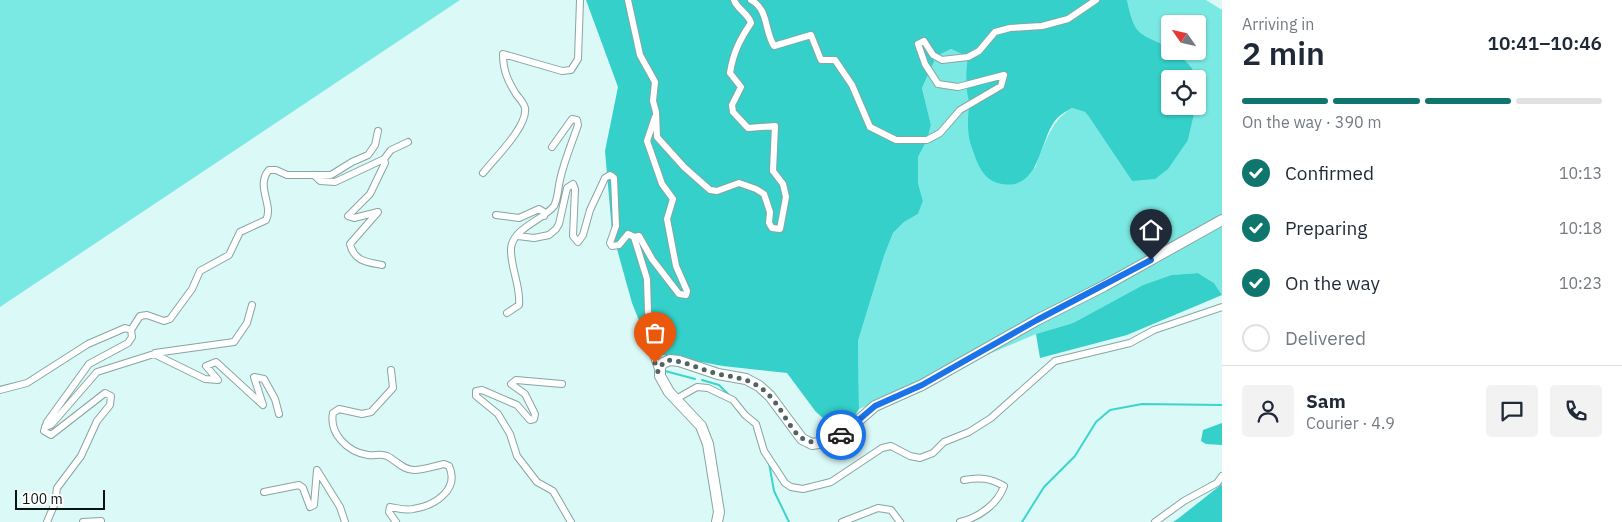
<!DOCTYPE html>
<html lang="en">
<head>
<meta charset="utf-8">
<style>
  body { margin:0; font-family:"IBM Plex Sans",sans-serif; background:#f2f2f3; color:#1f2937; height:100vh; display:flex; flex-direction:column; font-size:19px; white-space:nowrap }
  * { box-sizing:border-box; margin:0 }
  p { font-size:16px; color:#747a83 }
  .icon { flex:none; width:28px; height:28px; fill:none; stroke:currentColor; stroke-width:2; stroke-linecap:round; stroke-linejoin:round }
  .map { position:relative; flex:1; overflow:hidden }
  .panel { display:flex; flex-direction:column; background:#fff; width:400px }
  .panel>* { flex:none }
  .needle { width:32px; rotate:304deg }
  .tools { position:absolute; left:1161px; top:15px; display:grid; gap:10px }
  .tools a { display:grid; place-items:center; width:45px; height:45px; border-radius:5px; background:#fff; box-shadow:0 1px 4px #0004; font-size:25px }
  .scale { position:absolute; left:15px; bottom:12px; width:90px; box-sizing:border-box; padding-left:5px; border:2px solid #081312; border-top:0; font-size:14px; line-height:18px; white-space:nowrap; color:#081312; -webkit-text-stroke:4px #fff; paint-order:stroke }
  .pin { position:absolute; display:grid; place-items:center; width:42px; height:42px; color:#fff; margin:-51px -21px; border-radius:50% 50% 50% 0; rotate:-45deg; box-shadow:0 0 5px #0007 }
  .pin .icon { rotate:45deg }
  .courier { position:absolute; display:grid; place-items:center; width:50px; height:50px; margin:-25px; border:4px solid #1a73e8; border-radius:50%; background:#fff; color:#222; box-shadow:0 1px 6px #0007 }
  .headline em { font-style:normal; font-weight:600 }
  .headline div { display:flex; flex-direction:column-reverse }
  .headline { display:flex; align-items:center; justify-content:space-between; height:85px; padding:0 20px }
  h1 { font-size:32px; font-weight:600; line-height:38px }
  .bar { display:grid; grid-template-columns:repeat(4,1fr); gap:8px 5px; align-content:center; height:60px; padding:0 20px }
  .bar i { height:6px; border-radius:4px; background:#e0e1e3 }
  .bar .on { background:#0f766e }
  .bar p { grid-column:span 4 }
  .line { display:flex; align-items:center; gap:12px; padding:0 20px; border-top:1px solid #e0e1e3 }
  .line div { flex:1 }
  .round { display:grid; place-items:center; flex:none; width:52px; height:52px; border-radius:5px; background:#f2f2f3 }
  ol { padding:0 20px; list-style:none }
  li { display:flex; align-items:center; gap:15px; height:55px }
  li p { margin-inline-start:auto }
  li .icon { padding:5px; border-radius:50%; background:#0f766e; color:#fff; stroke-width:4 }
  li:last-child { color:#747a83 }
  li i { width:28px; height:28px; border:2px solid #e0e1e3; border-radius:50% }
  main { display:flex; flex:1; min-height:0 }
  .map>svg:first-child { display:block }
</style>
</head>
<body>
<main>
<div class="map">
<svg width="1222" height="522" viewBox="0 0 1222 522">
  <rect width="100%" height="100%" fill="#dbf9f7"/>
  <path fill="#7be9e3" d="M0,0H460L0,307Z
    M1127,0H1206L1222,10V295L1214,283L1198,273L1171,275L1143,285L1073,323L1036,334L859,409L858,341L884,256L893,233L904,222L918,214L923,201L918,183V157L927,140L931,125L922,88L934,62L933,55H939L951,49L968,57L1035,168C1044,146 1050,121 1072,108L1085,112L1089,117L1132,181L1188,140L1196,106H1198C1198,72 1202,76 1175,51H1198V24H1170V48C1138,32 1135,37 1127,0Z"/>
  <path fill="#34d0c9" d="M586,0H1127C1135,37 1138,32 1170,48V51H1175C1192,67 1201,73 1198,97V79H1170V106H1196L1188,140L1168,169L1155,179L1132,181L1089,117L1085,112L1072,108C1065,112 1059,115 1054,122C1039,144 1039,190 1002,184C983,181 978,165 972,148C967,136 967,116 970,103C965,92 966,69 968,57L951,49L939,55H933L934,62L922,88L931,125L927,140L918,157V183L923,201L918,214L904,222L893,233L884,256L858,341L859,409L843,435L816,412L787,373L723,366L652,353L632,303L612,231L605,151L618,87Z
    M1198,273L1214,283L1222,295L1127,335L1040,358L1036,334L1073,323L1143,285L1171,275Z
    M1222,423V445L1206,444L1201,441L1203,430Z
    M1222,484V522H1173L1179,518Z"/>
  <g fill="none" stroke-linecap="round" stroke-linejoin="round">
    <path stroke="#3bd5ce" stroke-width="2" d="M665,371L695,379
      M702,380L719,385L728,394
      M769,463L774,491L789,522
      M1022,522L1044,487L1075,456L1096,422L1110,410L1142,404L1222,405"/>
    <defs>
      <path id="minor" d="M628,0L640,55L655,82L653,101L656,112L657,137L684,167L710,190L717,191L739,183L756,189L764,194L770,212L769,223L772,228L780,229L786,197L783,184L773,171L775,126L748,128L733,112L732,105L741,87L730,73C733,53 740,39 751,23C748,13 737,9 734,0
        M751,0C769,10 764,30 774,46L811,35L821,60H835L852,85L870,127L896,140H927L940,133L960,110L1001,86L1004,75L958,87L938,84L925,64L918,44L924,41L933,55L942,60L968,57L979,51L995,32L1010,28L1042,26L1068,19L1096,0
        M655,117L647,141L662,184L673,199L667,219L676,266L687,291L686,295L679,294L652,259L639,236L634,237L647,279L648,312L656,331L653,354L659,372
        M384,159L391,150L408,142
        M483,173C495,158 528,126 525,108C524,103 519,98 516,94C508,81 503,71 503,54L562,71L571,70L578,59L580,0
        M314,175L320,181L335,182L384,159L385,163L370,194L348,216L354,218L378,212L350,244C354,261 366,262 382,265
        M496,215L519,218L539,209L544,212V216
        M518,236L534,238L549,235L556,229L559,224L567,188L573,184L575,189L573,236L578,242L583,235L590,210L605,178L610,175L614,178L616,226L610,243L612,246L619,245L628,234L634,237
        M507,313L519,305C521,286 510,267 511,248C513,228 543,220 554,206C558,199 558,188 560,180C564,161 572,143 578,125L577,120L572,119L552,147
        M131,330L140,316L147,315L164,321L170,319L192,289L200,271L229,255L240,232L266,220C274,205 255,186 269,170H276L287,175H331L352,162L368,155L375,145L378,131
        M155,353L234,342L247,323L252,305
        M391,370L393,388L371,412L362,414L339,409L333,413C329,433 347,452 368,455C375,456 380,453 387,456C397,461 403,470 414,470C425,470 434,466 444,464L449,466C460,490 434,506 413,509C406,511 397,508 390,507L389,512L396,522
        M562,384L516,380L511,384L525,394L535,414L534,419L530,420L517,405L482,390L476,391V396L498,414L510,434L517,456L537,482L553,491L571,522
        M0,390L27,383L88,344L125,328L131,330L132,337L128,343L89,364L47,422L44,431L51,435L105,393L111,396L110,405L97,421L81,456L57,488L55,503L47,522
        M676,399L697,387L708,388L733,400L745,415L756,424L764,451L785,483L791,487L803,489L831,482L882,448L891,446L910,456L920,458L933,453L944,442L969,432L991,418L1055,361L1130,343L1154,330L1222,307
        M45,427L51,425L97,372L154,354L205,379L218,380L206,366L216,362L263,405L254,377L264,379L275,399L279,414
        M264,492L299,485L303,488L310,507L314,505L317,470L340,507L345,522
        M83,522L101,521
        M842,522L878,508L891,510L900,522
        M960,522C978,518 998,504 1004,486C990,478 980,477 964,480
        M1155,522L1184,501L1217,483L1222,476"/>
      <path id="primary" d="M717,522L719,512L708,444L701,426L669,392L660,376V367L663,363L670,360L679,361L718,374L746,379L759,386L770,396L802,439L812,444L825,442L843,434L875,406L922,385L1037,320L1104,286L1222,220"/>
    </defs>
    <use href="#minor" stroke="#88a5a2" stroke-width="8"/>
    <use href="#primary" stroke="#88a5a2" stroke-width="12"/>
    <use href="#minor" stroke="#fff" stroke-width="6"/>
    <use href="#primary" stroke="#fff" stroke-width="10"/>
  </g>
  <g fill="none" stroke-linecap="round" stroke-linejoin="round">
    <path stroke="#526462" stroke-width="5" stroke-dasharray="0 9" d="M655,363L658,372L663,363L670,360C687,362 702,370 718,374C732,377 746,378 758,386C794,409 787,461 841,435"/>
    <path stroke="#1a73e8" stroke-width="6" d="M841,435L875,406L922,385L1037,320L1151,260"/>
  </g>
</svg>
<div class="tools">
<a><svg class="needle" viewBox="-14 -14 28 28"><path d="M0-13l5 13h-10z" fill="#e53935"/><path d="M0 13l5-13h-10z" fill="#747a83"/></svg></a>
<a><svg class="icon" aria-label="locate" viewBox="0 0 24 24"><circle cx="12" cy="12" r="6"/><path d="M12 2v4M12 18v4M2 12h4M18 12h4"/></svg></a>
</div>
<div class="scale">100 m</div>
<div class="pin" style="left:655px;top:363px;background:#ea580c"><svg class="icon" aria-label="bag" viewBox="0 0 24 24"><path d="M5 8h14l-1 12H6zM9 8a3 3 0 0 1 6 0"/></svg></div>
<div class="pin" style="left:1151px;top:260px;background:#1f2937"><svg class="icon" aria-label="home" viewBox="0 0 24 24"><path d="M3 11l9-7 9 7M6 9v11h12V9"/></svg></div>
<div class="courier" style="left:841px;top:435px"><svg class="icon" aria-label="car" viewBox="0 0 24 24"><path d="M5 17H2v-5l4-1 3-4h7l3 4 3 1v5h-3M9 17h6M6 11h13"/><circle cx="7" cy="17" r="2"/><circle cx="17" cy="17" r="2"/></svg></div>
</div>
<section class="panel">
<div class="headline"><div><h1>2 min</h1><p>Arriving in</p></div><em>10:41–10:46</em></div>
<div class="bar"><i class="on"></i><i class="on"></i><i class="on"></i><i></i><p>On the way · 390 m</p></div>
<ol>
<li><svg class="icon" aria-label="check" viewBox="0 0 24 24"><path d="M5 12l5 5 9-10"/></svg>Confirmed<p>10:13</p></li>
<li><svg class="icon" aria-label="check" viewBox="0 0 24 24"><path d="M5 12l5 5 9-10"/></svg>Preparing<p>10:18</p></li>
<li><svg class="icon" aria-label="check" viewBox="0 0 24 24"><path d="M5 12l5 5 9-10"/></svg>On the way<p>10:23</p></li>
<li><i></i>Delivered</li>
</ol>
<div class="line" style="height:90px"><a class="round"><svg class="icon" aria-label="person" viewBox="0 0 24 24"><circle cx="12" cy="8" r="4"/><path d="M4 21q1-7 8-7t8 7"/></svg></a><div><b>Sam</b><p>Courier · 4.9</p></div><a class="round"><svg class="icon" aria-label="chat" viewBox="0 0 24 24"><path d="M4 5h16v11H9l-5 4z"/></svg></a><a class="round"><svg class="icon" aria-label="phone" viewBox="0 0 24 24"><path d="M5 4h4l2 5-3 2q2 4 5 5l2-3 5 2v4C11 20 4 13 5 4z"/></svg></a></div>
</section>
</main>
</body>
</html>
